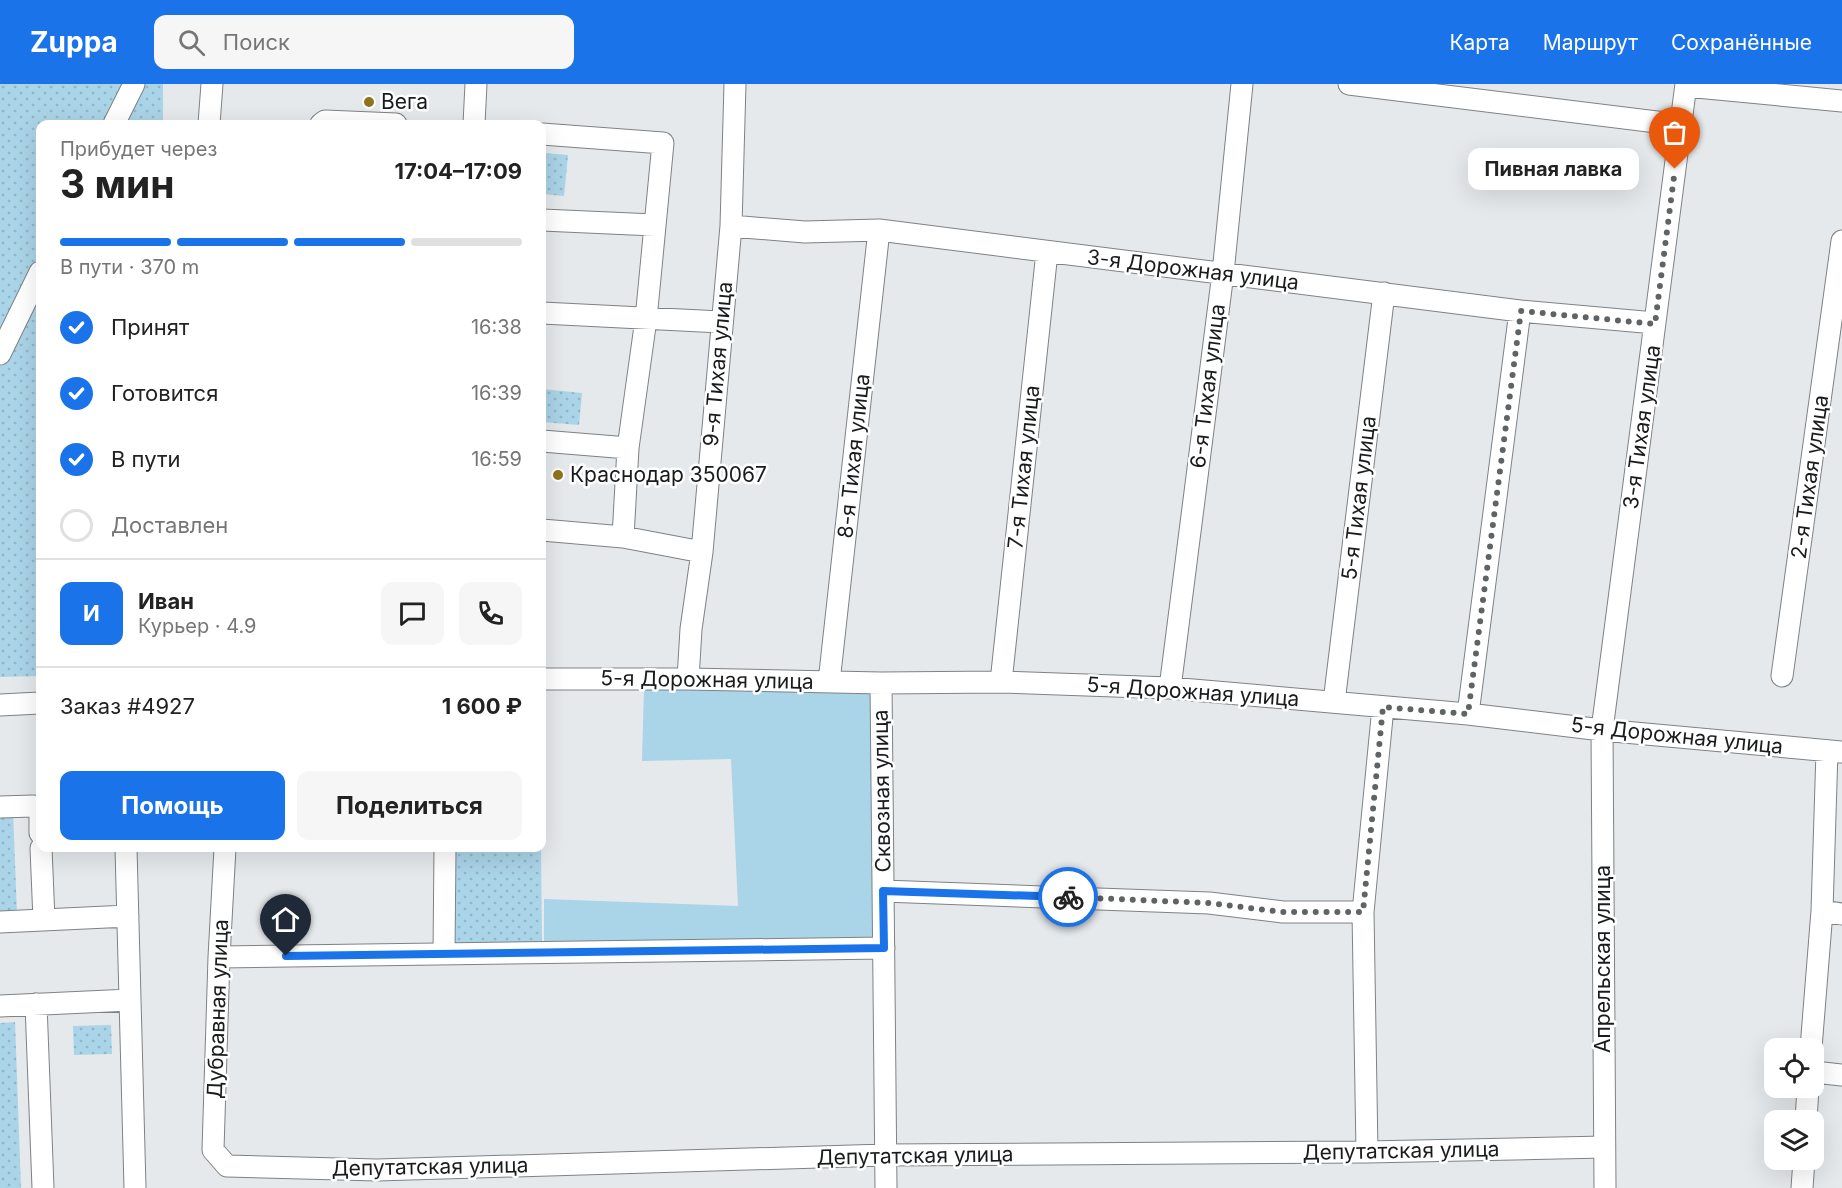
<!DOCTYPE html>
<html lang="ru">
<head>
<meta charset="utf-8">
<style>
  body { margin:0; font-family:Inter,sans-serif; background:#f6f6f6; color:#222; height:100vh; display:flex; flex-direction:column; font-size:22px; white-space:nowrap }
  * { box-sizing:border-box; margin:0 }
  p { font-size:20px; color:#767676 }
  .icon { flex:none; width:33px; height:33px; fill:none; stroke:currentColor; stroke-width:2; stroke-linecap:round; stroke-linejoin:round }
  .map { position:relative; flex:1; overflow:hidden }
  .drawer { position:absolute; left:36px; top:36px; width:510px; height:732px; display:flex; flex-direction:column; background:#fff; border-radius:12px; box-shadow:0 6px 24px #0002 }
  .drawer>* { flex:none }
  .fabs { position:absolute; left:1764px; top:954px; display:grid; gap:12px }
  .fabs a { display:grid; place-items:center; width:60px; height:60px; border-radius:12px; background:#fff; box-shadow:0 6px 24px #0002; font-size:30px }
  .pin { position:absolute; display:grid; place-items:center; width:51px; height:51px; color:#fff; margin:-62px -26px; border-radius:50% 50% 50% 0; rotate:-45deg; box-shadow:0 0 6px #0007 }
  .pin .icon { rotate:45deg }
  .courier { position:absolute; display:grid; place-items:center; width:60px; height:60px; margin:-30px; border:4px solid #1a73e8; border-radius:50%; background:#fff; color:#222; box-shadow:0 2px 8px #0007 }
  .bubble { position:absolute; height:42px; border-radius:12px; background:#fff; box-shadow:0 6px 24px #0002; font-size:20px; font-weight:700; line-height:42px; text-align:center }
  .summary em { font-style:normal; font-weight:700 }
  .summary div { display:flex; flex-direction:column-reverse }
  .summary { display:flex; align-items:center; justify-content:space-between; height:102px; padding:0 24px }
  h1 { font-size:39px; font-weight:700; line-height:45px }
  .bar { display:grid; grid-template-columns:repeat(4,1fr); gap:9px 6px; align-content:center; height:72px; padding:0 24px }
  .bar i { height:8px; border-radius:4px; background:#e0e0e0 }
  .bar .selected { background:#1a73e8 }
  .bar p { grid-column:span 4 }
  .line { display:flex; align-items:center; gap:15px; padding:0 24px; border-top:2px solid #e0e0e0 }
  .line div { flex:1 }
  .round { display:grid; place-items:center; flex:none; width:63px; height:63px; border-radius:12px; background:#f6f6f6 }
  ol { padding:0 24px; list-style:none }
  li { display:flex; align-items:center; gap:18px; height:66px }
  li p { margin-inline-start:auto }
  li .icon { padding:6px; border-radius:50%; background:#1a73e8; color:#fff; stroke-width:4 }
  li:last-child { color:#767676 }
  li i { width:33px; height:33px; border:3px solid #e0e0e0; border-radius:50% }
  .primary-button { display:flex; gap:12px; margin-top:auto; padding:12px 24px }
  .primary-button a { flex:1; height:69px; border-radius:12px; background:#1a73e8; color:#fff; font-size:24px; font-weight:700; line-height:69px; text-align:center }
  .primary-button a+a { background:#f6f6f6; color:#222 }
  header { display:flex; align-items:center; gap:36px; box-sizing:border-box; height:84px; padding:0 30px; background:#1a73e8; color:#fff }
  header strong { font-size:28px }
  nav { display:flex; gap:33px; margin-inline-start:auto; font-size:21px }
  .search { width:420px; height:54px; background:#f6f6f6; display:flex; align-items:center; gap:15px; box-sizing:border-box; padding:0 21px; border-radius:12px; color:#767676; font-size:22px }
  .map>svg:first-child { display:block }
</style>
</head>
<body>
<header>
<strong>Zuppa</strong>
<div class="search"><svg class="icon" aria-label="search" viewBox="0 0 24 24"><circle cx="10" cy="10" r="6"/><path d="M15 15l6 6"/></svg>Поиск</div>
<nav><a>Карта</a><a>Маршрут</a><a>Сохранённые</a></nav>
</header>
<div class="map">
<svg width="1842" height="1104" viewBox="0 0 1842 1104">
  <defs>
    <pattern id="park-dots" width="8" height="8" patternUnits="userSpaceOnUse" patternTransform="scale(1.5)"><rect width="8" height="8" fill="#aad4e7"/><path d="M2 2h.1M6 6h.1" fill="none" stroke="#92b5c6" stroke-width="1.8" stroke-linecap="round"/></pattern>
  </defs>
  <rect width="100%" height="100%" fill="#e5e9eb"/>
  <path fill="#aad4e7" d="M644,604L871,609L878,856L544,859V815L738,822L731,675L642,677Z"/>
  <path fill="url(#park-dots)" d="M0,0H163V40H40V592L0,593Z
    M542,69L568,71L564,112L542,110Z
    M542,305L582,309L579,341L542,338Z
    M13,726L17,831L0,832V727Z
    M454,764H541L542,859L455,861Z
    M15,938L21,1104H0V939Z
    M111,941L112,970L74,971L73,942Z"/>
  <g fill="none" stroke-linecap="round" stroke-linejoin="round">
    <defs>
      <path id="minor" d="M1349,0L1681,41
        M1686,2L1842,17
        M114,40L134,0
        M209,40L212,0
        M321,40L325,37L396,40
        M474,40L476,0
        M542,50L663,59L646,235L628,364L623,453
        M542,136L654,141
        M731,142L805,148L879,146L1520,227L1655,239
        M542,229L721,238
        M0,270L40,188
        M542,357L628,364
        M542,446L623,453L702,468
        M1782,592L1842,157
        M542,595H688L881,599L1001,598L1170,604L1468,630L1602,646L1842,668
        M688,595L691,545L702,468L731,142L735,0
        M829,598L879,146
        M1001,598L1047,168
        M881,599L886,1104
        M1170,604L1223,189L1242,0
        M1334,618L1384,209
        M0,621L40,619
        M1468,630L1520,227
        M0,723L33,722L37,723L40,727V749
        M41,764L44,836
        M126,764L135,1104
        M225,764L219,873L213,1066L227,1082L377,1086L885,1071L1367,1068L1604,1063
        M883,807L1209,819L1283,828H1363
        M1822,827L1842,830
        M0,838L128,832
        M444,870L445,764
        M219,873L884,864
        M36,920L43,1104
        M0,922L130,916
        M1811,964L1822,827L1827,667
        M1814,988L1842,991
        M1806,1036L1808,1004
        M1367,1068L1363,828L1383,623
        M1605,1104L1602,646L1686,0
        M1802,1104L1804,1076"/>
    </defs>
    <use href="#minor" stroke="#7e8284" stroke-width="23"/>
    <use href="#minor" stroke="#fff" stroke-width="21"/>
  </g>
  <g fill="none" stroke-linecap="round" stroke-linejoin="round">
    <path stroke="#606364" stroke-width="6" stroke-dasharray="0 10.8" d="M1068,813L1209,819L1283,828H1363L1383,623L1468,630L1521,227L1655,240L1675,85"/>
    <path stroke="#1a73e8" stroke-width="8" d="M286,872L884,864L883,807L1068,813"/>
  </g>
  <g fill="#917319" stroke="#fff" stroke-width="2">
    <circle cx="369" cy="18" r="6"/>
    <circle cx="558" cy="391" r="6"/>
  </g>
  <g text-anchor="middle" stroke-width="5" stroke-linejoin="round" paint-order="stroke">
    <g font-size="21" fill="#191b1c" stroke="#fff" text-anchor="start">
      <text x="381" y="25">Вега</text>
      <text x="570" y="398">Краснодар 350067</text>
    </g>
    <g font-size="21" fill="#191b1c" stroke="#fff">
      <text transform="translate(1193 186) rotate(7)" y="7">3-я Дорожная улица</text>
      <text transform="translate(718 280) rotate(-85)" y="7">9-я Тихая улица</text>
      <text transform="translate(1208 302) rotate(-83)" y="7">6-я Тихая улица</text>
      <text transform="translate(1642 343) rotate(-82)" y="7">3-я Тихая улица</text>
      <text transform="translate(854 372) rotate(-84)" y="7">8-я Тихая улица</text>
      <text transform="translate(1024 383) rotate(-84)" y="7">7-я Тихая улица</text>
      <text transform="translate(1810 393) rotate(-82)" y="7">2-я Тихая улица</text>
      <text transform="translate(1359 414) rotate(-83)" y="7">5-я Тихая улица</text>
      <text transform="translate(707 596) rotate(1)" y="7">5-я Дорожная улица</text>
      <text transform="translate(1193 608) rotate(4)" y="7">5-я Дорожная улица</text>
      <text transform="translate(1677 652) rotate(6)" y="7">5-я Дорожная улица</text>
      <text transform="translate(882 707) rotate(-91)" y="7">Сквозная улица</text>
      <text transform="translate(1603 875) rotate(-90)" y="7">Апрельская улица</text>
      <text transform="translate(218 925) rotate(-88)" y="7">Дубравная улица</text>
      <text transform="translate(1401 1067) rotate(-1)" y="7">Депутатская улица</text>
      <text transform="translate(915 1072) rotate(-1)" y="7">Депутатская улица</text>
      <text transform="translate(430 1083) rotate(-1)" y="7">Депутатская улица</text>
    </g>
  </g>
</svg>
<div class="fabs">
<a><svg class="icon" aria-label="locate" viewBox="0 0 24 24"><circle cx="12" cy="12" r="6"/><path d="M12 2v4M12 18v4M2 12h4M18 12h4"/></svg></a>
<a><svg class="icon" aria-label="layers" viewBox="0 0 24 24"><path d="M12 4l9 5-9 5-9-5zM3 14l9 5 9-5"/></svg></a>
</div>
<div class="pin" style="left:1675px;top:85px;background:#ea580c"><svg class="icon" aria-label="bag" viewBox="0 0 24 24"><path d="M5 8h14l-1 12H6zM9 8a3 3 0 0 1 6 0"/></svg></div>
<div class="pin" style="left:286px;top:872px;background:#1f2937"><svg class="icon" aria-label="home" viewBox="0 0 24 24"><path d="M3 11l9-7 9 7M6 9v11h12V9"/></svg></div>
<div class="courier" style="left:1068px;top:813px"><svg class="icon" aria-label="bike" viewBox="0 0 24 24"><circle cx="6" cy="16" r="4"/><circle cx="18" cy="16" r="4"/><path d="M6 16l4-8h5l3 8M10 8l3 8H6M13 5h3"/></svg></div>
<div class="bubble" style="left:1468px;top:64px;width:171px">Пивная лавка</div>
<section class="drawer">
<div class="summary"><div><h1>3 мин</h1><p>Прибудет через</p></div><em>17:04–17:09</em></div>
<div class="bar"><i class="selected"></i><i class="selected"></i><i class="selected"></i><i></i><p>В пути · 370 m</p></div>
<ol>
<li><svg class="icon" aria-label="check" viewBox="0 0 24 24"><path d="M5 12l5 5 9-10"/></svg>Принят<p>16:38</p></li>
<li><svg class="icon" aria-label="check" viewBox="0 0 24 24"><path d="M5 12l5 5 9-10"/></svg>Готовится<p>16:39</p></li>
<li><svg class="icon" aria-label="check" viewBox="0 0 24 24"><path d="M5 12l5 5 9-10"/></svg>В пути<p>16:59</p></li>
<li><i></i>Доставлен</li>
</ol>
<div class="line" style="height:108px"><b class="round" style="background:#1a73e8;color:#fff">И</b><div><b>Иван</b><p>Курьер · 4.9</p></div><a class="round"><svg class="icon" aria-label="chat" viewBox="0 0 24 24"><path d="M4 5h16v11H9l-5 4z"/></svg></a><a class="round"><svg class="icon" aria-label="phone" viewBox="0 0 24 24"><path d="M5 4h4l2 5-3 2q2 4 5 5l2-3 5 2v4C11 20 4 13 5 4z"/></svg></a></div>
<div class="line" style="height:78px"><div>Заказ #4927</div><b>1 600 ₽</b></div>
<div class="primary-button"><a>Помощь</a><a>Поделиться</a></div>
</section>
</div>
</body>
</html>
